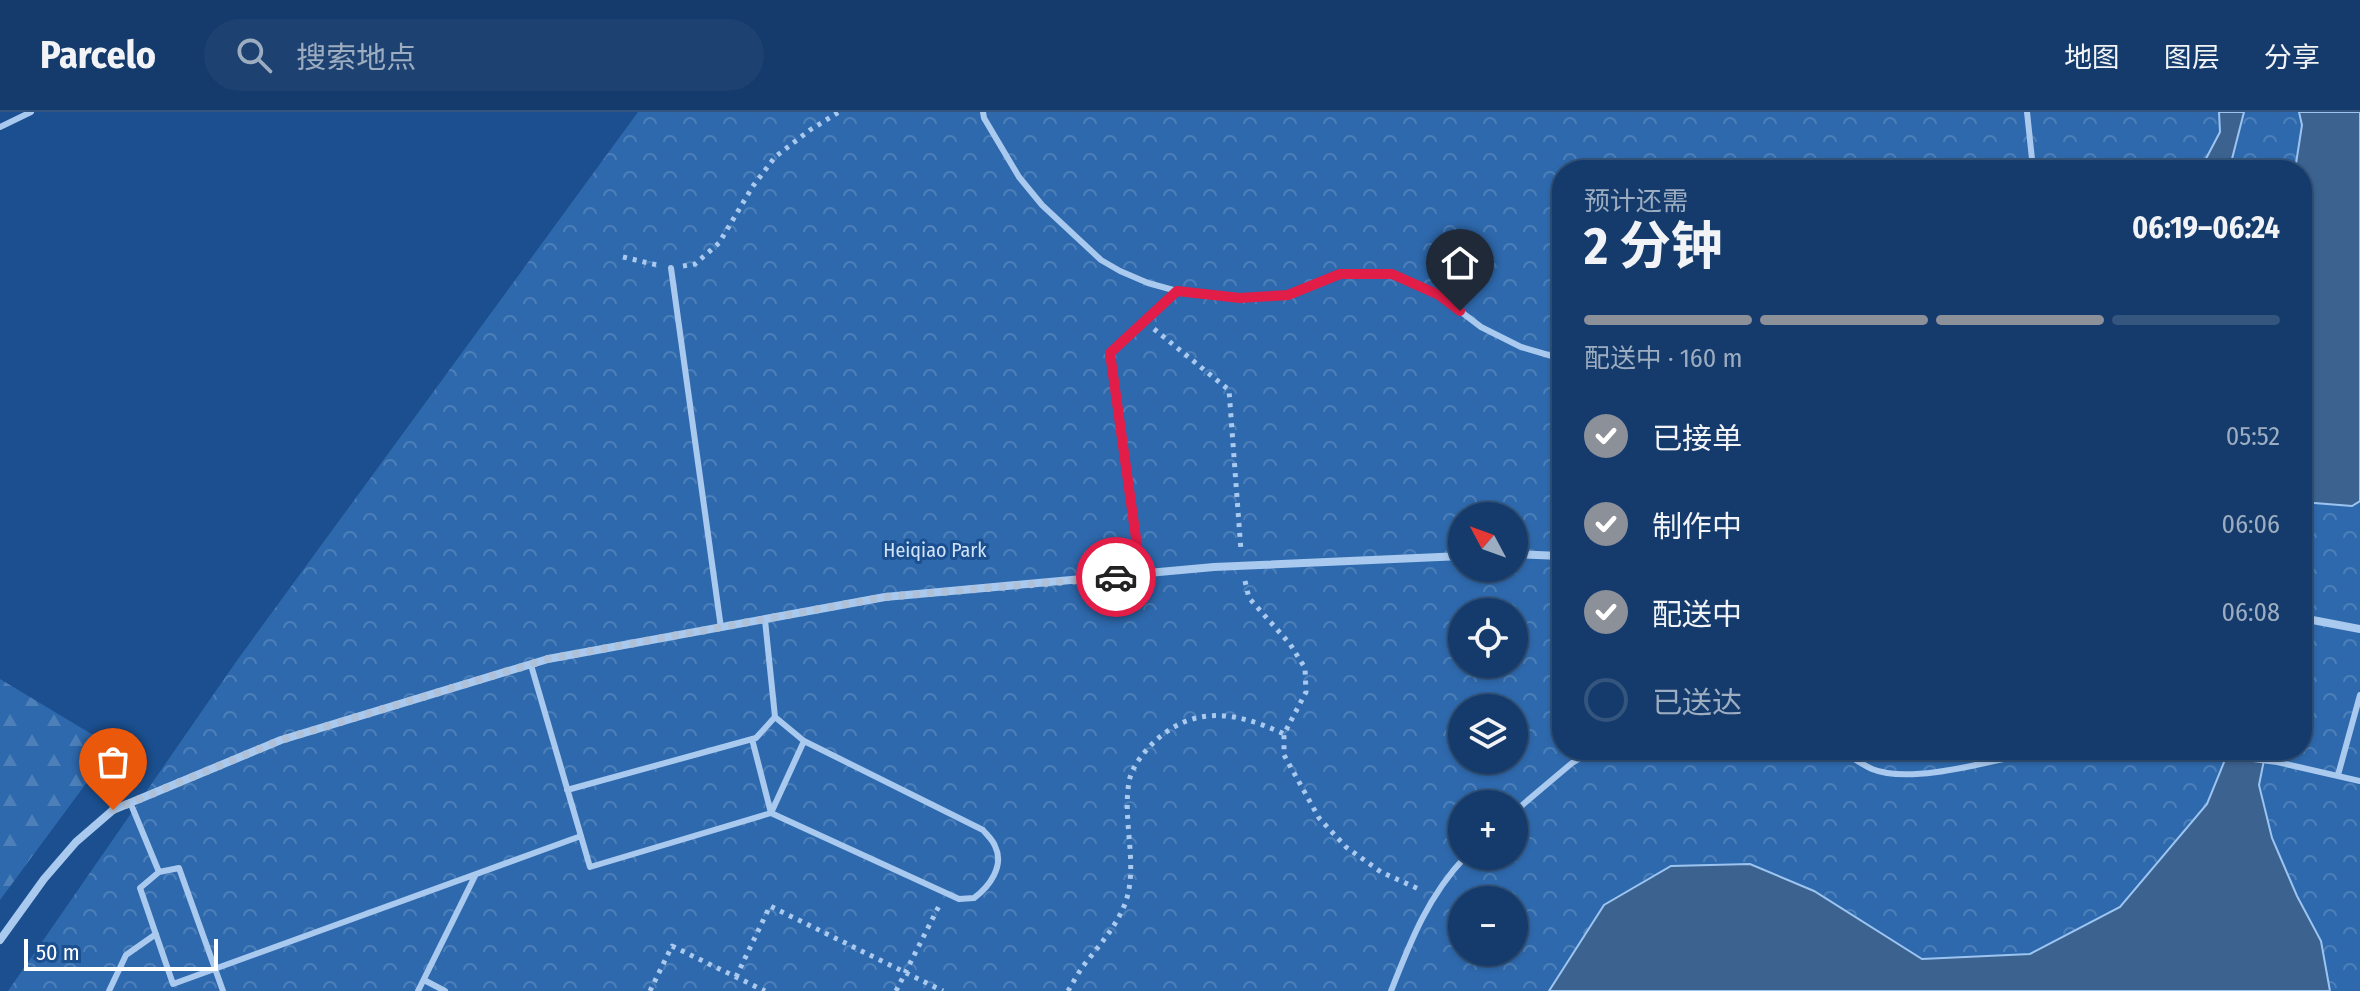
<!DOCTYPE html>
<html lang="zh">
<head>
<meta charset="utf-8">
<style>
  body { margin:0; font-family:"Fira Sans Condensed","Noto Sans SC",sans-serif; background:#1d4271; color:#f1f3f6; height:100vh; display:flex; flex-direction:column; font-size:30px; white-space:nowrap }
  * { box-sizing:border-box; margin:0 }
  p { font-size:26px; color:#9dadc1 }
  .icon { flex:none; width:44px; height:44px; fill:none; stroke:currentColor; stroke-width:2; stroke-linecap:round; stroke-linejoin:round }
  .map { position:relative; flex:1; overflow:hidden }
  .drawer { position:absolute; left:1552px; top:48px; width:760px; height:600px; display:flex; flex-direction:column; background:#143b6b; border-radius:32px; box-shadow:0 2px 6px #0004,0 0 0 2px #33557e }
  .drawer>* { flex:none }
  .needle { width:52px; rotate:311deg }
  .controls { position:absolute; left:1448px; top:390px; display:grid; gap:16px }
  .controls a { display:grid; place-items:center; width:80px; height:80px; border-radius:50%; background:#143b6b; box-shadow:0 2px 6px #0004,0 0 0 2px #33557e; font-size:40px }
  .scale { position:absolute; left:24px; bottom:20px; width:194px; box-sizing:border-box; padding-left:8px; border:4px solid #fff; border-top:0; font-size:22px; line-height:28px; white-space:nowrap; color:#fff; -webkit-text-stroke:6px #1b4f8f; paint-order:stroke }
  .pin { position:absolute; display:grid; place-items:center; width:68px; height:68px; color:#fff; margin:-82px -34px; border-radius:50% 50% 50% 0; rotate:-45deg; box-shadow:0 0 8px #0007 }
  .pin .icon { rotate:45deg }
  .courier { position:absolute; display:grid; place-items:center; width:80px; height:80px; margin:-40px; border:6px solid #e11d48; border-radius:50%; background:#fff; color:#222; box-shadow:0 2px 10px #0007 }
  .head em { font-style:normal; font-weight:700 }
  .head div { display:flex; flex-direction:column-reverse }
  .head { display:flex; align-items:center; justify-content:space-between; height:136px; padding:0 32px }
  h1 { font-size:52px; font-weight:700; line-height:60px }
  .bar { display:grid; grid-template-columns:repeat(4,1fr); gap:12px 8px; align-content:center; height:96px; padding:0 32px }
  .bar i { height:10px; border-radius:6px; background:#33557e }
  .bar .current { background:#8c9099 }
  .bar p { grid-column:span 4 }
  ol { padding:0 32px; list-style:none }
  li { display:flex; align-items:center; gap:24px; height:88px }
  li p { margin-inline-start:auto }
  li .icon { padding:8px; border-radius:50%; background:#8c9099; color:#fff; stroke-width:4 }
  li:last-child { color:#9dadc1 }
  li i { width:44px; height:44px; border:4px solid #33557e; border-radius:50% }
  header { display:flex; align-items:center; gap:48px; box-sizing:border-box; height:112px; padding:0 40px; background:#143b6b; border-bottom:2px solid #33557e }
  header strong { font-size:38px }
  nav { display:flex; gap:44px; margin-inline-start:auto; font-size:28px }
  .search { width:560px; height:72px; background:#1d4271; display:flex; align-items:center; gap:20px; box-sizing:border-box; padding:0 28px; border-radius:44px; color:#9dadc1; font-size:30px }
  .map>svg:first-child { display:block }
</style>
</head>
<body>
<header>
<strong>Parcelo</strong>
<div class="search"><svg class="icon" aria-label="search" viewBox="0 0 24 24"><circle cx="10" cy="10" r="6"/><path d="M15 15l6 6"/></svg>搜索地点</div>
<nav><a>地图</a><a>图层</a><a>分享</a></nav>
</header>
<div class="map">
<svg width="2360" height="879" viewBox="0 0 2360 879">
  <defs>
    <pattern id="forest-firs" width="22" height="20" patternUnits="userSpaceOnUse" patternTransform="scale(2)"><rect width="22" height="20" fill="#2e69ad"/><path d="M5 1l3.5 6h-7zM16 11l3.5 6h-7z" fill="#4d80b9"/></pattern>
    <pattern id="park-crowns" width="20" height="18" patternUnits="userSpaceOnUse" patternTransform="scale(2)"><rect width="20" height="18" fill="#2e69ad"/><path d="M2 6a3 3 0 1 1 6 0M12 15a3 3 0 1 1 6 0" fill="none" stroke="#4d80b9"/></pattern>
  </defs>
  <rect width="100%" height="100%" fill="#1b4f8f"/>
  <path fill="url(#forest-firs)" d="M0,567L113,635L0,788Z"/>
  <path fill="url(#park-crowns)" fill-rule="evenodd" d="M638,0H2360V879H8L238,547ZM1562,58H2302V638H1562ZM1462,404H1514V456H1462ZM1462,500H1514V552H1462ZM1462,596H1514V648H1462ZM1462,692H1514V744H1462ZM1462,788H1514V840H1462Z"/>
  <path fill="#3c6290" stroke="#9cc4f0" stroke-width="2" d="M2219,0H2244L2232,47V58H2200L2220,20Z
    M2299,0H2360V389L2352,394L2302,390V58H2295L2302,13Z
    M2229,638H2266L2259,673L2272,726L2297,784L2321,829L2330,879H1549L1604,793L1671,754L1750,752L1814,779L1922,847L2030,842L2120,795L2207,692Z"/>
  <g fill="none" stroke-linecap="round" stroke-linejoin="round">
    <path stroke="#a9c9ee" stroke-width="5" stroke-dasharray="4 6" stroke-linecap="butt" d="M623,145L657,153
      M683,154L695,152L719,131L753,74L775,45L810,18L839,0
      M1154,217L1229,278L1241,439
      M1245,469L1249,486L1290,532L1305,556L1306,580L1284,622V643L1319,706L1346,735L1381,760L1421,778
      M736,865L770,794L943,879
      M650,879L672,834L765,879
      M896,879L939,794
      M1068,879C1074,869 1080,857 1088,848C1102,830 1116,814 1125,792C1139,754 1122,710 1129,670C1131,657 1141,644 1150,634C1191,592 1235,599 1284,622"/>
    <path stroke="#a9c9ee" stroke-width="6" d="M983,0L984,6L1019,65L1042,93L1101,148L1120,159L1148,171L1177,179L1240,186L1288,183L1340,162H1392L1439,183L1481,215L1521,235L1562,247
      M2027,0L2032,47L2030,58
      M0,15L31,0
      M671,156L721,516
      M1141,462L1110,241L1177,179
      M531,553L590,755L771,701L959,787L974,786C989,775 1005,754 995,734C993,728 987,723 983,718L804,629L775,605
      M752,627L771,701
      M1840,638C1850,644 1861,652 1872,657C1913,674 2000,646 2044,638
      M2182,638L2277,650L2360,669
      M2338,663L2360,583
      M567,678L756,626L775,605L765,508
      M130,690L159,760L140,776L173,872L581,724
      M1514,700L1572,651L1594,638
      M771,701L804,629
      M159,760L179,756L223,879
      M424,868L445,879
      M109,879L126,843L156,822
      M418,879L475,764
      M1391,879C1411,828 1428,784 1466,744"/>
    <path stroke="#a9c9ee" stroke-width="8" d="M1514,442L1562,444
      M2302,506L2360,517
      M0,828L44,767L76,730L113,698L281,628L548,547L885,485L1214,455L1462,444"/>
  </g>
  <g fill="none" stroke-linecap="round" stroke-linejoin="round">
    <path stroke="#afc1d8" stroke-width="8" stroke-dasharray="0 14.4" d="M113,698L281,628L548,547L885,485L1116,465"/>
    <path stroke="#e11d48" stroke-width="10" d="M1116,465L1141,462L1110,241L1177,179L1240,186L1288,183L1340,162H1392L1439,183L1460,199"/>
  </g>
  <g text-anchor="middle" stroke-width="6" stroke-linejoin="round" paint-order="stroke">
    <g font-size="20" fill="#cfe3fa" stroke="#1b4f8f">
      <text x="935" y="445">Heiqiao Park</text>
    </g>
  </g>
</svg>
<div class="controls">
<a><svg class="needle" viewBox="-14 -14 28 28"><path d="M0-13l5 13h-10z" fill="#e53935"/><path d="M0 13l5-13h-10z" fill="#9dadc1"/></svg></a>
<a><svg class="icon" aria-label="locate" viewBox="0 0 24 24"><circle cx="12" cy="12" r="6"/><path d="M12 2v4M12 18v4M2 12h4M18 12h4"/></svg></a>
<a><svg class="icon" aria-label="layers" viewBox="0 0 24 24"><path d="M12 4l9 5-9 5-9-5zM3 14l9 5 9-5"/></svg></a>
<a>+</a>
<a>−</a>
</div>
<div class="scale">50 m</div>
<div class="pin" style="left:113px;top:698px;background:#ea580c"><svg class="icon" aria-label="bag" viewBox="0 0 24 24"><path d="M5 8h14l-1 12H6zM9 8a3 3 0 0 1 6 0"/></svg></div>
<div class="pin" style="left:1460px;top:199px;background:#1f2937"><svg class="icon" aria-label="home" viewBox="0 0 24 24"><path d="M3 11l9-7 9 7M6 9v11h12V9"/></svg></div>
<div class="courier" style="left:1116px;top:465px"><svg class="icon" aria-label="car" viewBox="0 0 24 24"><path d="M5 17H2v-5l4-1 3-4h7l3 4 3 1v5h-3M9 17h6M6 11h13"/><circle cx="7" cy="17" r="2"/><circle cx="17" cy="17" r="2"/></svg></div>
<section class="drawer">
<div class="head"><div><h1>2 分钟</h1><p>预计还需</p></div><em>06:19–06:24</em></div>
<div class="bar"><i class="current"></i><i class="current"></i><i class="current"></i><i></i><p>配送中 · 160 m</p></div>
<ol>
<li><svg class="icon" aria-label="check" viewBox="0 0 24 24"><path d="M5 12l5 5 9-10"/></svg>已接单<p>05:52</p></li>
<li><svg class="icon" aria-label="check" viewBox="0 0 24 24"><path d="M5 12l5 5 9-10"/></svg>制作中<p>06:06</p></li>
<li><svg class="icon" aria-label="check" viewBox="0 0 24 24"><path d="M5 12l5 5 9-10"/></svg>配送中<p>06:08</p></li>
<li><i></i>已送达</li>
</ol>
</section>
</div>
</body>
</html>
